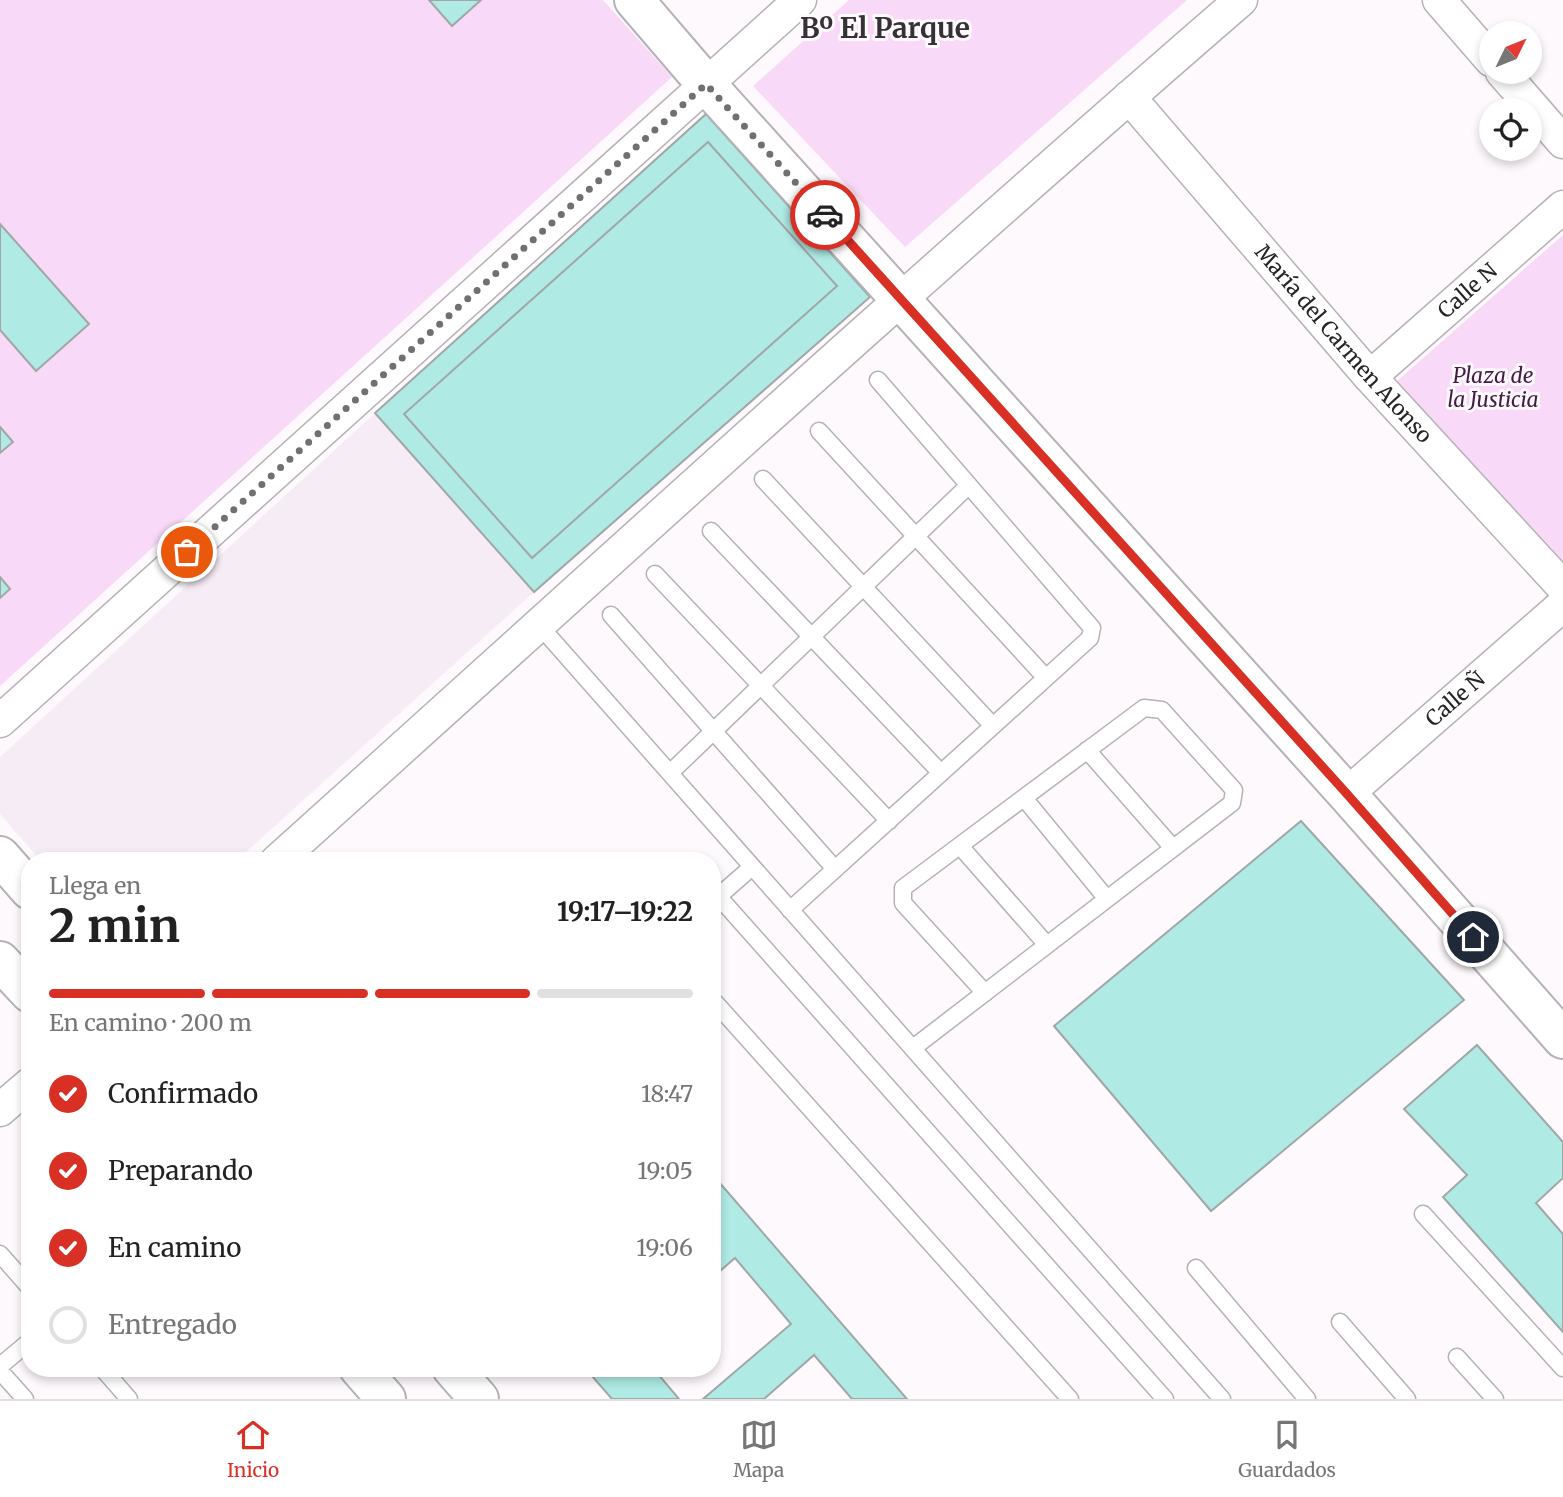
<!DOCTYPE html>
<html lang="es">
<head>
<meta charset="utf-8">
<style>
  body { margin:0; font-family:Merriweather,serif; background:#f6f6f6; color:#222; height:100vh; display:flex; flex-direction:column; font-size:26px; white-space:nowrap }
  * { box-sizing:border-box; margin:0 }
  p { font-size:23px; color:#767676 }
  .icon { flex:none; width:38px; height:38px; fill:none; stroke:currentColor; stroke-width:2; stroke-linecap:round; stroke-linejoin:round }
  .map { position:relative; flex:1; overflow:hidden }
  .side { position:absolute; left:21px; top:852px; width:700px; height:525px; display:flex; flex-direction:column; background:#fff; border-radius:28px; box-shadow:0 4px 10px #0003 }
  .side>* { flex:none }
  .needle { width:46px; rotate:47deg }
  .tools { position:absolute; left:1479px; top:21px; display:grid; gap:14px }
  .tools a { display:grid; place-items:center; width:63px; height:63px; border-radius:50%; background:#fff; box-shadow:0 4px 10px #0003; font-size:35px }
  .pin { position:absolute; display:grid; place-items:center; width:60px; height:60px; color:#fff; margin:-30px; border:4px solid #fff; border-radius:50%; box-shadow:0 2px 7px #0007 }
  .courier { position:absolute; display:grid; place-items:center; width:70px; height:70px; margin:-35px; border:5px solid #d93025; border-radius:50%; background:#fff; color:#222; box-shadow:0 2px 9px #0007 }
  .head em { font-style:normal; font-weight:700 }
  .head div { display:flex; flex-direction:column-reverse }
  .head { display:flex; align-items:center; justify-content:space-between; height:119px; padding:0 28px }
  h1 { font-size:46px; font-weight:700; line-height:52px }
  .bar { display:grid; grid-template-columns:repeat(4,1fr); gap:10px 7px; align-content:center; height:84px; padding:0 28px }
  .bar i { height:9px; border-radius:5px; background:#e0e0e0 }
  .bar .selected { background:#d93025 }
  .bar p { grid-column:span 4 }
  ol { padding:0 28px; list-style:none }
  li { display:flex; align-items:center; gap:21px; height:77px }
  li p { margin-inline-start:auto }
  li .icon { padding:7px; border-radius:50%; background:#d93025; color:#fff; stroke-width:4 }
  li:last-child { color:#767676 }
  li i { width:38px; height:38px; border:4px solid #e0e0e0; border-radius:50% }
  .tab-bar { display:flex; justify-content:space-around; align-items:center; height:98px; border-top:2px solid #e0e0e0; background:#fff; font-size:19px; color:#767676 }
  .tab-bar a { display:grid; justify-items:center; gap:4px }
  .tab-bar .selected { color:#d93025 }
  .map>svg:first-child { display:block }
</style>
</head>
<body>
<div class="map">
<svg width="1563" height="1399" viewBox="0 0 1563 1399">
  <rect width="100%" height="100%" fill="#fef9fd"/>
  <path fill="#f6ecf6" d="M375,413L534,592L236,861H41L0,814V757Z"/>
  <path fill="#f8d9f7" d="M0,0H603L672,77L0,686Z
    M849,0H1187L905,247L753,86Z
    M1563,235V572L1396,382Z"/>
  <path fill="#afeae5" stroke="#a1a7a6" stroke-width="2" d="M429,0H481L452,26Z
    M706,114L870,297L534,592L375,413Z
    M708,142L837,286L532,558L404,414Z
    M0,224L89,324L36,371L0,330Z
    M0,427L13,442L0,453Z
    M0,577L10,589L0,598Z
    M1301,821L1464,1000L1211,1211L1054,1026Z
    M1477,1045L1563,1142V1178L1536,1203L1563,1234V1332L1443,1197L1467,1175L1404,1109Z
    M712,1174L907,1399H852L814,1355L764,1399H703L791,1324L735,1258L712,1278Z
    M585,1368H653L679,1399H612Z"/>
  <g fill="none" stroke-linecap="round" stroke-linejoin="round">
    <defs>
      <path id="service" d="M819,431L1046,678
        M763,479L993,726
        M711,531L941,773
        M655,574L889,821
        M611,615L835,869
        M539,625L1222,1399
        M1087,750L1173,848
        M670,773L969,485
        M1024,798L1107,899
        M960,846L1047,945
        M718,896L1165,1399
        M712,902L752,867
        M790,910L1090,638L1092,628L878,380
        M712,999L1070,1399
        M913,1048L1232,803L1234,790L1162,710L1144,708L903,888V903L985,993
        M1423,1214L1563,1368
        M0,1254L30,1288
        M1196,1268L1307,1399
        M1340,1322L1407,1399
        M1457,1357L1495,1399
        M0,1366L30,1341
        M102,1368L129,1399
        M0,1371L25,1399"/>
      <g id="minor">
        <path d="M1439,0L1491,60"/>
        <path d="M1502,72L1563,142"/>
        <path id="s1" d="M1129,97L1370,377L1563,587"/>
        <path id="s2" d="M1370,377L1563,207"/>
        <path d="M0,721L800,0"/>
        <path id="s3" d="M1347,794L1563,605"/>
        <path d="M277,861C597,573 915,282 1241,0"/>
        <path d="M0,1110L30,1084"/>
      </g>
      <path id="tertiary" d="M634,0L706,84L1347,794L1563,1039
        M0,856L30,890
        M0,961L30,993
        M359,1368L386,1399
        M452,1368L479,1399"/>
    </defs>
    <use href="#service" stroke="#b5b2b5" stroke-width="19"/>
    <use href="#minor" stroke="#b5b2b5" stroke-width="35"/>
    <use href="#tertiary" stroke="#b5b2b5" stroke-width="42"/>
    <use href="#service" stroke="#fff" stroke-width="16"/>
    <use href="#minor" stroke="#fff" stroke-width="32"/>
    <use href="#tertiary" stroke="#fff" stroke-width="38"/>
  </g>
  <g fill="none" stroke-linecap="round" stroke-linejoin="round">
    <path stroke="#726f71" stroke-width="7" stroke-dasharray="0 12.6" d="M187,552L706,84L825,215"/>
    <path stroke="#d93025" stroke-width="9" d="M825,215L1347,794L1473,937"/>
  </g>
  <g text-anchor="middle" stroke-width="6" stroke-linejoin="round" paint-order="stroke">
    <g font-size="21" fill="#262426" stroke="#fef9fd">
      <text dy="7" stroke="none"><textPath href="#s2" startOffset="130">Calle N</textPath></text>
      <text dy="7" stroke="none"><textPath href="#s1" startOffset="327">María del Carmen Alonso</textPath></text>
      <text dy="7" stroke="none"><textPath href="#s3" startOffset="144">Calle Ñ</textPath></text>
    </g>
    <g font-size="21" font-style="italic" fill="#441a46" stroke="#fef9fd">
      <text x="1493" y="383">Plaza de<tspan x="1493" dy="24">la Justicia</tspan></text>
    </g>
    <g font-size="28" font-weight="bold" fill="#353235" stroke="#fef9fd">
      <text x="885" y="38">Bº El Parque</text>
    </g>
  </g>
</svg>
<div class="tools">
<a><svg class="needle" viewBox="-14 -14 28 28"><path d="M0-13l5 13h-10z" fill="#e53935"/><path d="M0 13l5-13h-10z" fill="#767676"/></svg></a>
<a><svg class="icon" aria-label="locate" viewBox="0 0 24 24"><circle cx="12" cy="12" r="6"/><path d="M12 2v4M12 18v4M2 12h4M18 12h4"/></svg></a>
</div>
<div class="pin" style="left:187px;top:552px;background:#ea580c"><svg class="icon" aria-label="bag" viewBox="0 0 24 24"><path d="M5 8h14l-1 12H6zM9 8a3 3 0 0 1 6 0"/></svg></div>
<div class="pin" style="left:1473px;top:937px;background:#1f2937"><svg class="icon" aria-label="home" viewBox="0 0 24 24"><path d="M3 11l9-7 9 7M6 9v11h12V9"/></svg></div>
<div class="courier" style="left:825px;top:215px"><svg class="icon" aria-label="car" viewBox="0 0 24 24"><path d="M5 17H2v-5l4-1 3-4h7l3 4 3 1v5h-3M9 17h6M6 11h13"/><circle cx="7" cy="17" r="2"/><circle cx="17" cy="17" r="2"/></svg></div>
<section class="side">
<div class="head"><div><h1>2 min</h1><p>Llega en</p></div><em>19:17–19:22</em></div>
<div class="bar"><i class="selected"></i><i class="selected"></i><i class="selected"></i><i></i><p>En camino · 200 m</p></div>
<ol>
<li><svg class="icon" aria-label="check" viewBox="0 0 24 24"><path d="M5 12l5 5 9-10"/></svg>Confirmado<p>18:47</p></li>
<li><svg class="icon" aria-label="check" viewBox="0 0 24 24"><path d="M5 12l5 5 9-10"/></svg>Preparando<p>19:05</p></li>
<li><svg class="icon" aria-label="check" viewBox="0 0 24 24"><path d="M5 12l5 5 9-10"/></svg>En camino<p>19:06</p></li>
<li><i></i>Entregado</li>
</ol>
</section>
</div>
<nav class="tab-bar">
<a class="selected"><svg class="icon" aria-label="home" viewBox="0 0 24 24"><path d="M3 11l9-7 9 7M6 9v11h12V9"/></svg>Inicio</a>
<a><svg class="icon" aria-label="map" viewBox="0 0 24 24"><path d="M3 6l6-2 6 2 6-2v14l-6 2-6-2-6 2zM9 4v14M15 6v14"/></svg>Mapa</a>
<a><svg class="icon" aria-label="saved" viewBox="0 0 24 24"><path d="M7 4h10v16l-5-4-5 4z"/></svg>Guardados</a>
</nav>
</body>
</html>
